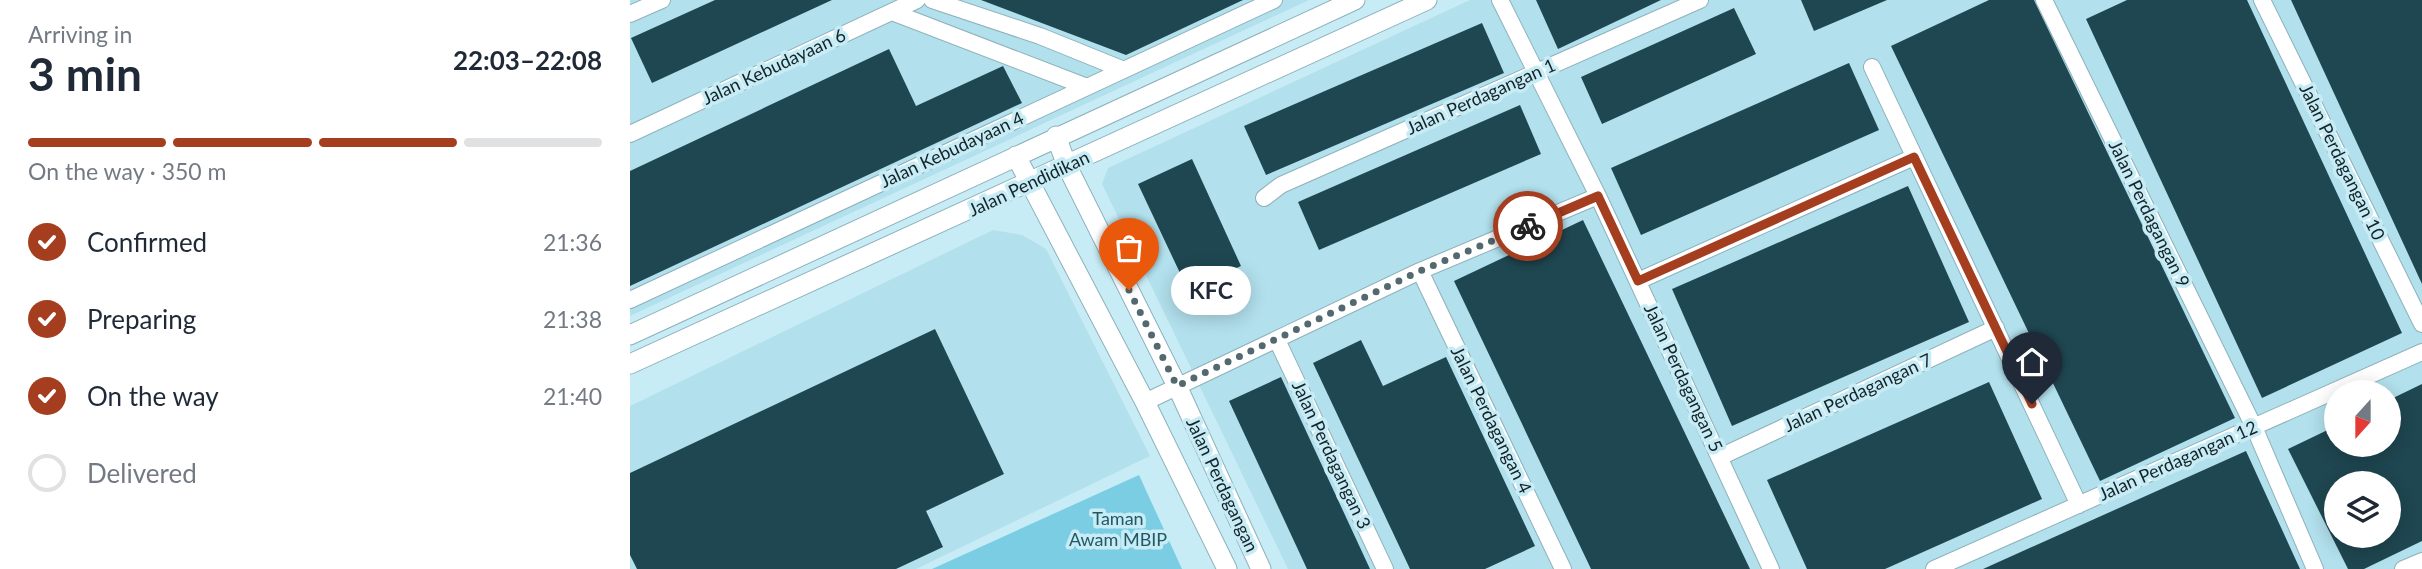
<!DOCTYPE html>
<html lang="en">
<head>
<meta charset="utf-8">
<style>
  body { margin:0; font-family:Lato,sans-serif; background:#f2f2f3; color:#1f2937; height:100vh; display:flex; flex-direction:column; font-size:26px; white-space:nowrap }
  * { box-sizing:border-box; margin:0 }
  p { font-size:23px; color:#747a83 }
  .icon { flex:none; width:38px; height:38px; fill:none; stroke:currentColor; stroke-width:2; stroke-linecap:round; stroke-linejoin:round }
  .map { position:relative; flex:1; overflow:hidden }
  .panel { display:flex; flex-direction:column; background:#fff; width:630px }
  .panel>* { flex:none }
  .needle { width:46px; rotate:201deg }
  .tools { position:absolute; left:1694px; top:380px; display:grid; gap:14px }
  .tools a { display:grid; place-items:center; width:77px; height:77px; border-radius:50%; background:#fff; box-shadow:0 4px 18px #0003; font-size:35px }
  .pin { position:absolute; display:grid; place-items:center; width:60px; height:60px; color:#fff; margin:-72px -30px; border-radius:50% 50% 50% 0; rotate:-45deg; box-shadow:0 0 7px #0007 }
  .pin .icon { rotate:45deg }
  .courier { position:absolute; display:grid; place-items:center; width:70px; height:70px; margin:-35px; border:5px solid #a53d1f; border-radius:50%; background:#fff; color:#222; box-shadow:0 2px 9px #0007 }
  .bubble { position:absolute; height:49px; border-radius:24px; background:#fff; box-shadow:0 4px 18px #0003; font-size:23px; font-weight:700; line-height:49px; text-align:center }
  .overview em { font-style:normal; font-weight:700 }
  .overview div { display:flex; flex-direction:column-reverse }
  .overview { display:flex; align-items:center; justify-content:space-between; height:119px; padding:0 28px }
  h1 { font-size:46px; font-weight:700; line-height:52px }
  .bar { display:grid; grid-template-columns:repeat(4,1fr); gap:10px 7px; align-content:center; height:84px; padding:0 28px }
  .bar i { height:9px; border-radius:5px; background:#e0e1e3 }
  .bar .current { background:#a53d1f }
  .bar p { grid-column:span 4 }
  ol { padding:0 28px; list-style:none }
  li { display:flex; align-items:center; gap:21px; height:77px }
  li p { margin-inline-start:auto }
  li .icon { padding:7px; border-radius:50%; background:#a53d1f; color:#fff; stroke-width:4 }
  li:last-child { color:#747a83 }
  li i { width:38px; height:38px; border:4px solid #e0e1e3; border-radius:50% }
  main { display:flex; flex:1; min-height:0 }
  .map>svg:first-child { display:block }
</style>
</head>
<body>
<main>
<section class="panel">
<div class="overview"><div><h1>3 min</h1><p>Arriving in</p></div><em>22:03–22:08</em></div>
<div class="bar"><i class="current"></i><i class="current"></i><i class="current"></i><i></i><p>On the way · 350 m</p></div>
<ol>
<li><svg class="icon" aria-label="check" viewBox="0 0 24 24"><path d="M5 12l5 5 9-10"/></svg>Confirmed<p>21:36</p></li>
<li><svg class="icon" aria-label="check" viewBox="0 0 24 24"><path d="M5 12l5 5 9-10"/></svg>Preparing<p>21:38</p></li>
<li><svg class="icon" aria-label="check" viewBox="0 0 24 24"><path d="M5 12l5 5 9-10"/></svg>On the way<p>21:40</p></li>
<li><i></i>Delivered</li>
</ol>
</section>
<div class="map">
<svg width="1792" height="569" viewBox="0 0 1792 569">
  <rect width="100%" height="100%" fill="#c7ecf6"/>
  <path fill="#b2e0ed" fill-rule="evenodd" d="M0,0H679L0,316Z
    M840,0H1792V569H658L472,184L478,168ZM1706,392H1759V444H1706ZM1706,483H1759V536H1706Z
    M363,230L392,235L416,249L520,456L286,569H0V406Z"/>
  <path fill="#7acde3" d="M509,475L552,569H302Z"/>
  <path fill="#1f4751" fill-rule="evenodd" d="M85,0H202L22,83L1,38Z
    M351,0H613L496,55Z
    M906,0H1031L928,49Z
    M1171,0H1257L1184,31Z
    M1359,0H1404L1605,418L1470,481L1261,46Z
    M1497,0H1617L1772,333L1632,398L1456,19Z
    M1661,0H1792V284Z
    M1104,8L1126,54L972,124L951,77Z
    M852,23L874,73L636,175L614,126Z
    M259,49L286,106L373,66L392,103L0,286V171Z
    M1219,63L1249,130L1011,235L981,168Z
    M890,105L911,154L689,250L668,202Z
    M562,159L611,266L558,290L508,184Z
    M1278,186L1339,322L1102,426L1042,289Z
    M953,220L1120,569H961L824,281Z
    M305,329L374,474L296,511L313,547L266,569H7L0,555V473Z
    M731,340L753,386L816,357L905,546L855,569H780L683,363Z
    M651,377L740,569H677L599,401Z
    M1359,382L1412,499L1255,569H1177L1137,480Z
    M1792,384V541L1734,569H1718L1658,449L1706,426V444H1759V400ZM1706,483H1759V536H1706Z
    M1616,451L1670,569H1353Z"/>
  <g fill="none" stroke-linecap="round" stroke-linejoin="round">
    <defs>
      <path id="minor" d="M302,0L410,36L494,70
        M870,0L968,196L1141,569
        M1414,0L1624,427L1685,569
        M1632,0L1792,324
        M262,12L457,87
        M0,14L32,0
        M1242,67L1449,505
        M0,134L287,0
        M634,198L651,185L1070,0
        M790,271L933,569
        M1008,281L1284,157
        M0,300L644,0
        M647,340L755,569
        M515,402L790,271L968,196
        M1090,457L1366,328
        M1304,569L1792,352
        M1773,569L1792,561"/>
      <path id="major" d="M426,136L437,166L547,386L631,569
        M386,156L515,402L597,569
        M0,335L725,0
        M0,364L797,0"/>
    </defs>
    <use href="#minor" stroke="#8db1bb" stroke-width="18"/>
    <use href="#major" stroke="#8db1bb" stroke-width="21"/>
    <use href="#minor" stroke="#fff" stroke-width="16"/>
    <use href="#major" stroke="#fff" stroke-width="19"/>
  </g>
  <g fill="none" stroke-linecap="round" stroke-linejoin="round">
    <path stroke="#53696f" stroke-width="7" stroke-dasharray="0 12.6" d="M499,290L547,386L790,271L898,226"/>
    <path stroke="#a53d1f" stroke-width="9" d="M898,226L968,196L1008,281L1284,157L1402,404"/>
  </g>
  <g text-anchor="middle" stroke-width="7" stroke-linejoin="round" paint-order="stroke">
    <g font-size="18" fill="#152327" stroke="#c7ecf6">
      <text transform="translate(144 67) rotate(-25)" y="6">Jalan Kebudayaan 6</text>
      <text transform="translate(851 97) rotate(-24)" y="6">Jalan Perdagangan 1</text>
      <text transform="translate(322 150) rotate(-25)" y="6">Jalan Kebudayaan 4</text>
      <text transform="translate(1712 162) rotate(64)" y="6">Jalan Perdagangan 10</text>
      <text transform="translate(399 184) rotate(-25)" y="6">Jalan Pendidikan</text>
      <text transform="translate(1519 214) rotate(64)" y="6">Jalan Perdagangan 9</text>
      <text transform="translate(1053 378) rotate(65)" y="6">Jalan Perdagangan 5</text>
      <text transform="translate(1228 393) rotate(-25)" y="6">Jalan Perdagangan 7</text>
      <text transform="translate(861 420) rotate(64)" y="6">Jalan Perdagangan 4</text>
      <text transform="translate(701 455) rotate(65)" y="6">Jalan Perdagangan 3</text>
      <text transform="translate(1548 461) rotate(-24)" y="6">Jalan Perdagangan 12</text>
      <text transform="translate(592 485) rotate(65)" y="6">Jalan Perdagangan</text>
    </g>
    <g font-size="18" fill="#235865" stroke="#c7ecf6">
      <text x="488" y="525">Taman<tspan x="488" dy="21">Awam MBIP</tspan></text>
    </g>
  </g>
</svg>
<div class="tools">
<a><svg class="needle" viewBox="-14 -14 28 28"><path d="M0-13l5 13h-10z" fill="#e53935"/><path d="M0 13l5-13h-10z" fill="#747a83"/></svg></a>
<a><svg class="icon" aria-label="layers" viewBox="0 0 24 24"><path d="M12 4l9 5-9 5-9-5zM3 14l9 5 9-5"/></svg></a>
</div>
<div class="pin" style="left:499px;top:290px;background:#ea580c"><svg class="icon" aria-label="bag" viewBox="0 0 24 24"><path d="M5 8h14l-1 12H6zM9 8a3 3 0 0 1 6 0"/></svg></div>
<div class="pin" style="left:1402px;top:404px;background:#1f2937"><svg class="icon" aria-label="home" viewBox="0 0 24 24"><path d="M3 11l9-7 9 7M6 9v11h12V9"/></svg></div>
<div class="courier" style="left:898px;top:226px"><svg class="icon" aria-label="bike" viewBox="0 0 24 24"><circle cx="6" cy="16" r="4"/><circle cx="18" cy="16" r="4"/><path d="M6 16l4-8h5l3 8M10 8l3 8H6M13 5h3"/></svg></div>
<div class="bubble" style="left:541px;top:266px;width:80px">KFC</div>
</div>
</main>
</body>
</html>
